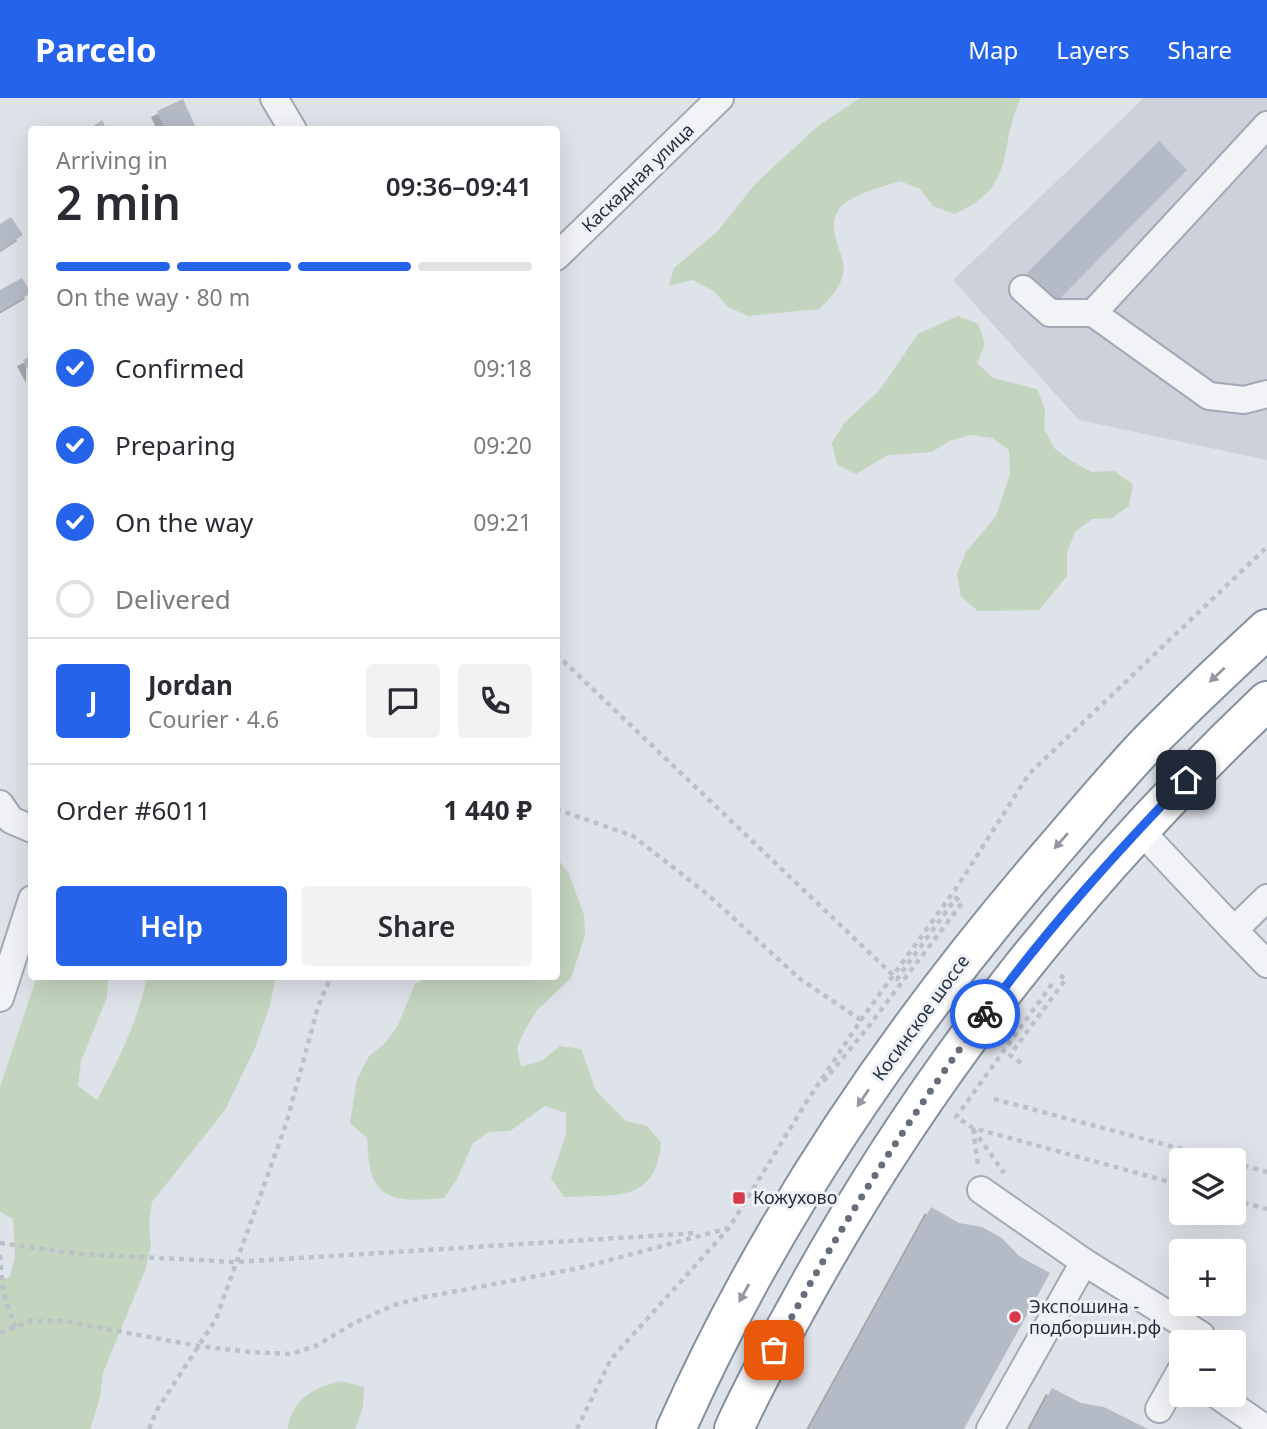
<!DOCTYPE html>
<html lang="en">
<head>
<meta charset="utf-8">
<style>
  body { margin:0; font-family:"Noto Sans",sans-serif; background:#f2f2f3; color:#2b2b33; height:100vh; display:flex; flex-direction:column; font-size:26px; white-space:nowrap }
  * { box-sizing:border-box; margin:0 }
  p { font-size:23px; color:#7c7c81 }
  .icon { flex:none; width:38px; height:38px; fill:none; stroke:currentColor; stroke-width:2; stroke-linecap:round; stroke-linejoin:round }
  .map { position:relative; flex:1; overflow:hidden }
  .side { position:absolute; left:28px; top:28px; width:532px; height:854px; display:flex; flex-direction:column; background:#fff; border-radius:7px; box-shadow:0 7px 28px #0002 }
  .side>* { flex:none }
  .tools { position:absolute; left:1169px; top:1050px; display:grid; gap:14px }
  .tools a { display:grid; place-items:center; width:77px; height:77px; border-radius:7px; background:#fff; box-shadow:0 7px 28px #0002; font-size:35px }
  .pin { position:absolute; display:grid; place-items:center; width:60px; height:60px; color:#fff; margin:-30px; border-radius:14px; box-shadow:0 4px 10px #0006 }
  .courier { position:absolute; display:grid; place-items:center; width:70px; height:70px; margin:-35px; border:5px solid #2563eb; border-radius:50%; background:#fff; color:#222; box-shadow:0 2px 9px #0007 }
  .headline em { font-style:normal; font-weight:600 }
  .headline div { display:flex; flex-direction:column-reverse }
  .headline { display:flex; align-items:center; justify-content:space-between; height:119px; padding:0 28px }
  h1 { font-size:46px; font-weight:600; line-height:52px }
  .bar { display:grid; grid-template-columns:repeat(4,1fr); gap:10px 7px; align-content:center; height:84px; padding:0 28px }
  .bar i { height:9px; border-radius:5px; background:#e1e1e2 }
  .bar .current { background:#2563eb }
  .bar p { grid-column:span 4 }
  .line { display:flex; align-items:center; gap:18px; padding:0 28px; border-top:2px solid #e1e1e2 }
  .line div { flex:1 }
  .round { display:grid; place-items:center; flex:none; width:74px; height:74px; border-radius:7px; background:#f2f2f3 }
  ol { padding:0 28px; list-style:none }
  li { display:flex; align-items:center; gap:21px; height:77px }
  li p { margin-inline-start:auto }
  li .icon { padding:7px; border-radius:50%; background:#2563eb; color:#fff; stroke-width:4 }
  li:last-child { color:#7c7c81 }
  li i { width:38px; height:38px; border:4px solid #e1e1e2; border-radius:50% }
  .cta { display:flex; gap:14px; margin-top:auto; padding:14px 28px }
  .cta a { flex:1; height:80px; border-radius:7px; background:#2563eb; color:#fff; font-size:28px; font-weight:600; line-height:80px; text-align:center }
  .cta a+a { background:#f2f2f3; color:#2b2b33 }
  header { display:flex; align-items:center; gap:42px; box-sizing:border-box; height:98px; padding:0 35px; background:#2563eb; color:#fff }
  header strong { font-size:33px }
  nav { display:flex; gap:38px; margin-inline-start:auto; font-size:24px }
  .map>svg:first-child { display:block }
</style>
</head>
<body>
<header>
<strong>Parcelo</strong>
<nav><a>Map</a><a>Layers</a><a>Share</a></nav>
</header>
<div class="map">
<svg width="1267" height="1331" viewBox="0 0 1267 1331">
  <defs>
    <filter id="shadow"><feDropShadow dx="-6" dy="6" stdDeviation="0" flood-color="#0004"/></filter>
  </defs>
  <rect width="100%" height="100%" fill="#dee2e9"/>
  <path fill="#ccd1db" d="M1144,0H1267V362L1079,322L953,182Z"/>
  <path fill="#c3d4bf" d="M860,0H1021C996,51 1020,86 955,116L933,108L920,91L900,83C884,88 849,97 839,111C824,133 847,156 843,175C841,190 829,201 819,211L748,218L728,209L714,193L693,182L669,188L674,170L717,134L756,85L818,28Z
    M958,218L978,226L985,246L977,265L993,280L1037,291L1045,311L1044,331L1055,351L1073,364L1092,374L1114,373L1133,386L1129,408L1112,420L1092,421L1075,434L1067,454V478L1039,512L978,513L961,499L957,476L966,454L996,418L1010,376L1009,352L992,340L971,337L949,343L932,354L888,357L856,376L837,367L832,345L845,324L879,293L918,236Z
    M557,760L569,776L584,817L585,837L571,880L537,912L526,930L517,949L521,969L543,962L560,948L581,951L596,993L626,1023L647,1028L661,1044C656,1107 614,1096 564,1099L551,1080L566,1037V1015L545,1008L510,1033L489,1034L473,1045L456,1083L444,1100C416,1102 380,1108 371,1074C368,1063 368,1050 367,1040L350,1025L357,981L369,958L385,945L398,927L415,886L430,878H556Z
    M37,878L108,879L107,899L81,963L78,988L97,1002C118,964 138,922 147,879H276L270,907L255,950L225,1012L152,1104L149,1126L151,1147L146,1170L103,1275L100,1300L90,1331H0V1182L10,1179L15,1158L13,1121L0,1114V989Z
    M341,1283L364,1289L363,1309L355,1331H288C291,1301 315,1289 341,1283Z"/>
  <path fill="#b5bbc6" filter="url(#shadow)" d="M183,1L197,32H166L157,13Z
    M102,22L107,32H87Z
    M1159,43L1187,72L1055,205L1026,176Z
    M11,119L23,137L0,152V126Z
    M22,180L31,195L0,213V192Z
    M32,258V279L23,262Z
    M931,1109L959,1125L982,1129L1002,1140L1019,1158L1050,1175L964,1331H809Z
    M1052,1290L1081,1305L1104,1309L1148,1331H1030Z"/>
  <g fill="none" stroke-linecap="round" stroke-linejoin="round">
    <defs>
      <path id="minor" d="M274,0L293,32
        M1267,27L1093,215L1209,298L1244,302L1267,296
        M556,159L720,0
        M1023,191L1050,215H1093
        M0,706L11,722L32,731
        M1139,731L1234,832L1267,800
        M1234,832L1267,866
        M0,900L32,801
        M981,1092L1084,1164L1201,1237L1197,1244
        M1217,1297L1266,1331
        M1159,1311L1181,1272
        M990,1331L1084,1164"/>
      <path id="highway" d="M676,1331C770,1120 903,926 1054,752C1086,715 1118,676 1152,641C1190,603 1228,567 1267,531
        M734,1331C755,1284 781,1239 805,1195C929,970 1082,779 1267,603"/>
    </defs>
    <use href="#minor" stroke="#a3a9b3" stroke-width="30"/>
    <use href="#highway" stroke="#848fa1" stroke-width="42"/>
    <path stroke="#bcc0c8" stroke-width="4.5" stroke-dasharray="5 5" stroke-linecap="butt" d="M556,556L897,881L956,800L962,805L865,933L823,984
      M556,711L633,738L707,796L800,881L861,922
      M1052,886L956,1019L973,1030L1181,1087
      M1021,965L1010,957L1066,881L1059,877L1058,879
      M994,1001L1223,1062
      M973,1031L1004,1075
      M973,1031L978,1067
      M1234,1065L1267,1074
      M1234,1102L1267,1111
      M0,1145L80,1156L236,1164L697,1135
      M0,1157L3,1194L15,1229
      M0,1235L30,1223H64L198,1248L250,1254L291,1256L316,1248L354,1225L394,1207L425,1199L580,1170L729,1130
      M149,1331L157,1312L216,1221L286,1026L318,909L331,878
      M577,1331L611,1261L729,1130L807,1003L861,922L957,789L1029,676L1267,449"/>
    <use href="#minor" stroke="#f1f3f7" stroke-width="26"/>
    <use href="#highway" stroke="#fff" stroke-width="38"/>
  </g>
  <defs><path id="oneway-solid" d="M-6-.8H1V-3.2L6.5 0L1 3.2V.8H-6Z" transform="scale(1.75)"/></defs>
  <g fill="#9297a0">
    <use href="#oneway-solid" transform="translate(1217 577) rotate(137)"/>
    <use href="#oneway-solid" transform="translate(1061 743) rotate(131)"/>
    <use href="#oneway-solid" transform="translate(863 1000) rotate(124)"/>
    <use href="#oneway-solid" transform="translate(744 1195) rotate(119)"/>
  </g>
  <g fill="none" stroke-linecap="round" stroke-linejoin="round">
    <path stroke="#666e7c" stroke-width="7" stroke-dasharray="0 12.6" d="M774,1252C836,1134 907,1023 985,916"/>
    <path stroke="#2563eb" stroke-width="9" d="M985,916C1046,832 1115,756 1186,682"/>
  </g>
  <g fill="#d9384a" stroke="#eef1f6" stroke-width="2.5">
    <rect x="732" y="1093" width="14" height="14" rx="3.5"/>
    <circle cx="1015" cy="1219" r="7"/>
  </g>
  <g text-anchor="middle" stroke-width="6" stroke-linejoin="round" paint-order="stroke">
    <g font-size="18" fill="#262f41" stroke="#eef1f6">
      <text transform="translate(638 80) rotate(-44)" y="6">Каскадная улица</text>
      <text transform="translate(921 920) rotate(-54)" y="6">Косинское шоссе</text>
    </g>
    <g font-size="18" fill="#262f41" stroke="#eef1f6" text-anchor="start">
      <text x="753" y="1106">Кожухово</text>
      <text x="1029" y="1215">Экспошина -<tspan x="1029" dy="21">подборшин.рф</tspan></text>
    </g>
  </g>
</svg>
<div class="tools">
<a><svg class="icon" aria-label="layers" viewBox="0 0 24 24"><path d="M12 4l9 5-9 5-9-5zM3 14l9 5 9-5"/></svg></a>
<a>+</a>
<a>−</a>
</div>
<div class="pin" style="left:774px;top:1252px;background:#ea580c"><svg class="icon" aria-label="bag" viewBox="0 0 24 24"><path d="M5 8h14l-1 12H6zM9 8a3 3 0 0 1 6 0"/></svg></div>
<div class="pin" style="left:1186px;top:682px;background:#1f2937"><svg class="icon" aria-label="home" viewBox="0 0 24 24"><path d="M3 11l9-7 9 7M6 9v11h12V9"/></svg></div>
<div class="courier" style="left:985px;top:916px"><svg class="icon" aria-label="bike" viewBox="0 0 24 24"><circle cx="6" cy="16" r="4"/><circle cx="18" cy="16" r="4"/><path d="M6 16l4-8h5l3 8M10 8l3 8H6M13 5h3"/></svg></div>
<section class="side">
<div class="headline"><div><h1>2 min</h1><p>Arriving in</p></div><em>09:36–09:41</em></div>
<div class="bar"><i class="current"></i><i class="current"></i><i class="current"></i><i></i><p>On the way · 80 m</p></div>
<ol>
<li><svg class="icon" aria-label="check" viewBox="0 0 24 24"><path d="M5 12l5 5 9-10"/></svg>Confirmed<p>09:18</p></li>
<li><svg class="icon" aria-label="check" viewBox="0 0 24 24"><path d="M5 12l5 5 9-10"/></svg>Preparing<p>09:20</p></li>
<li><svg class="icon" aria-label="check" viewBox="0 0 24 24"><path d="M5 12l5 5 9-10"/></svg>On the way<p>09:21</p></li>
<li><i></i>Delivered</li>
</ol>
<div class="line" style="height:126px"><b class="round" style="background:#2563eb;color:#fff">J</b><div><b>Jordan</b><p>Courier · 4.6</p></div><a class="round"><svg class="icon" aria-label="chat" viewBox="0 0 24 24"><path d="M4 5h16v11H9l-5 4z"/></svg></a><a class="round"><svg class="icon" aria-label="phone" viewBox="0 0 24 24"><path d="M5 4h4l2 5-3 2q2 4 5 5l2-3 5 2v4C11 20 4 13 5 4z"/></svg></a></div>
<div class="line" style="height:91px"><div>Order #6011</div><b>1 440 ₽</b></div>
<div class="cta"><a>Help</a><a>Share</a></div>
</section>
</div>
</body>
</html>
